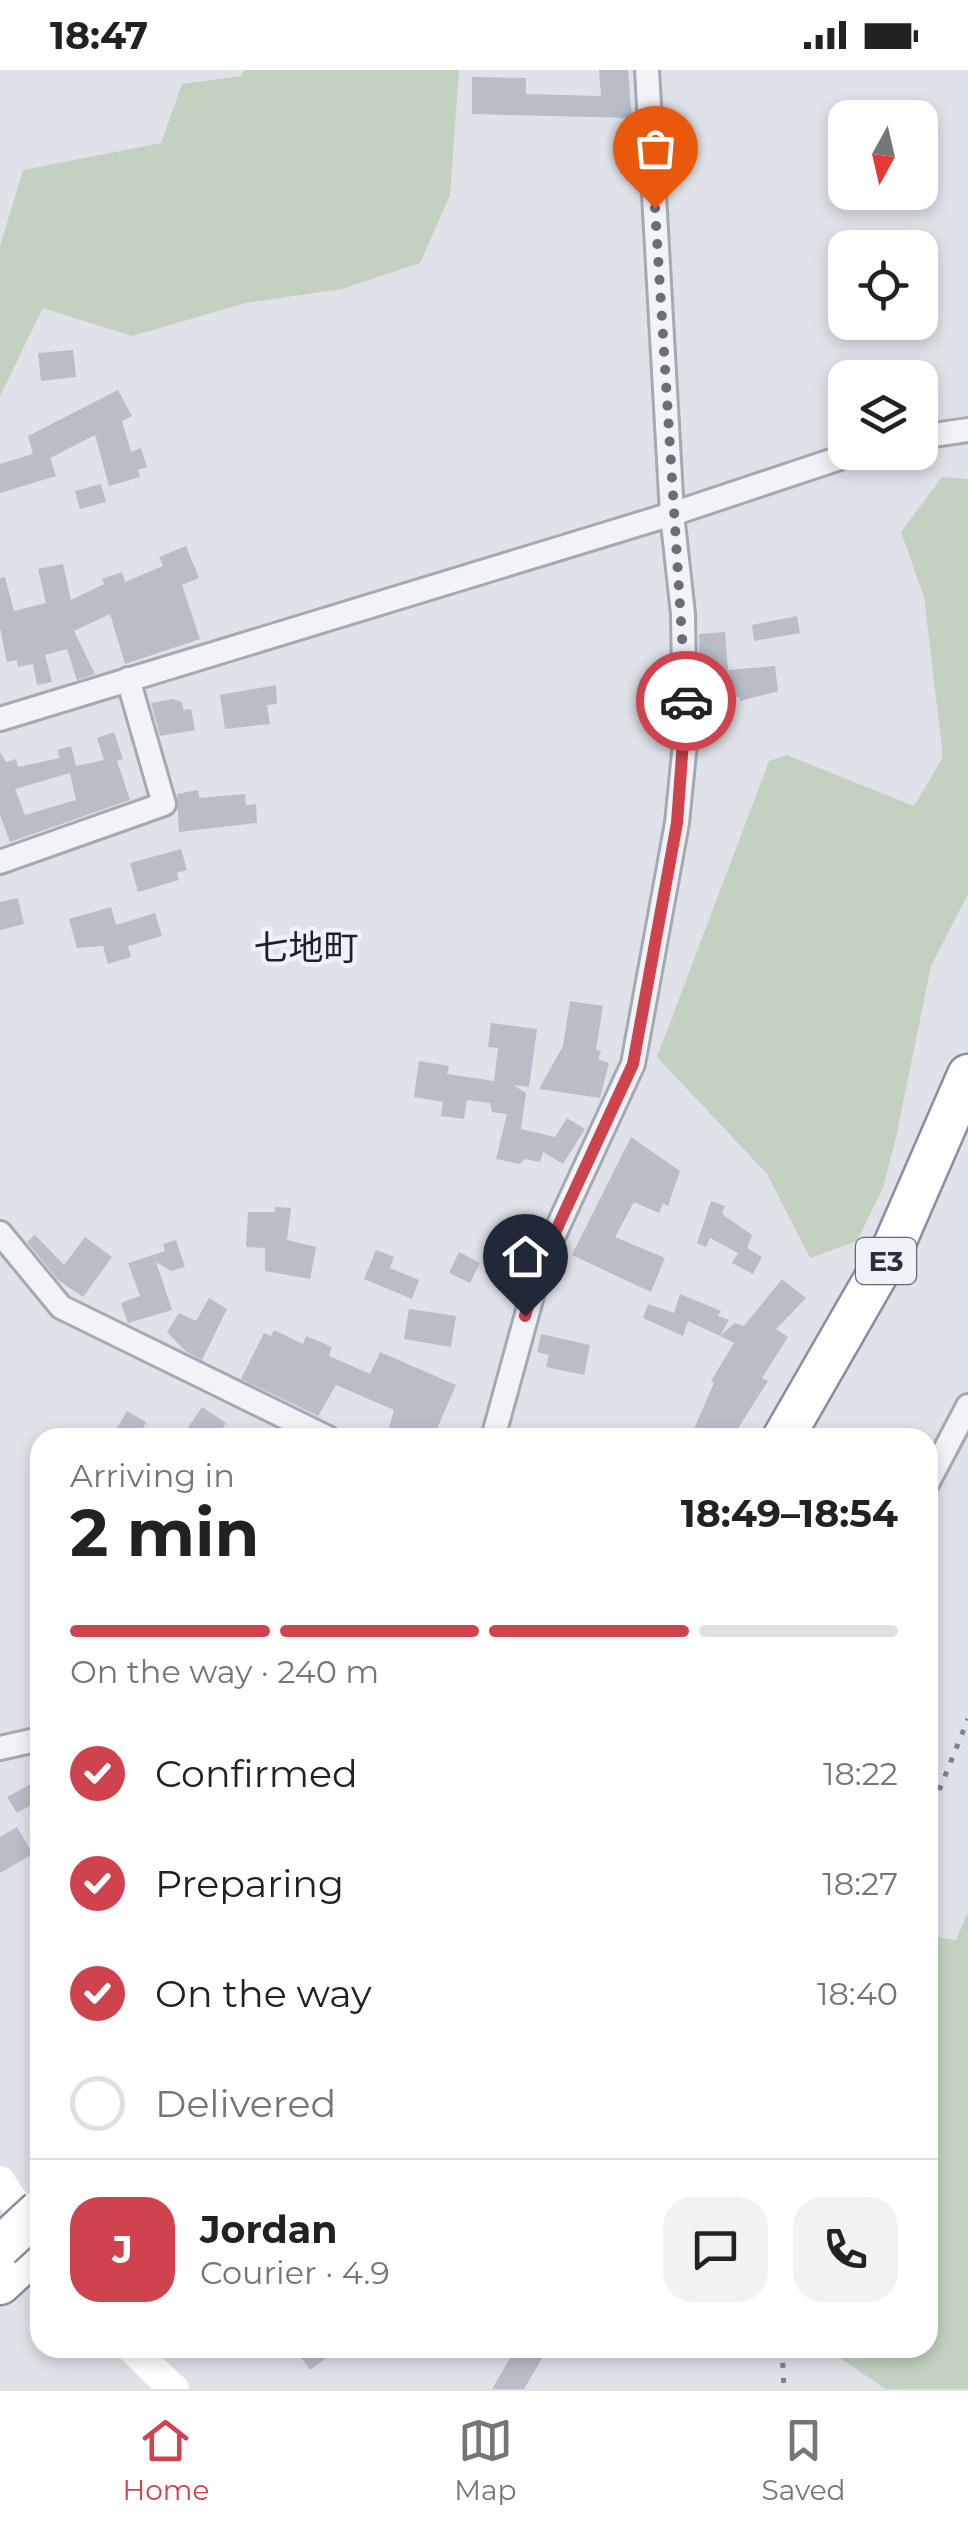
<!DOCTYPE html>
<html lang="en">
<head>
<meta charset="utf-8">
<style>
  body { margin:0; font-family:Montserrat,"Noto Sans JP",sans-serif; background:#f2f2f2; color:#222; height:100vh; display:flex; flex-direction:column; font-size:38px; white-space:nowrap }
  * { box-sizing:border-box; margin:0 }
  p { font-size:32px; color:#767676 }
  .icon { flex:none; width:55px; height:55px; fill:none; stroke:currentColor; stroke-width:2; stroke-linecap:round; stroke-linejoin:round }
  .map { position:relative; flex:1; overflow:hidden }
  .drawer { position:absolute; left:30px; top:1358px; width:908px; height:930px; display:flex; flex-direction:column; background:#fff; border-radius:30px; box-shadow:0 5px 15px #0003 }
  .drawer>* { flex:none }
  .needle { width:65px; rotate:188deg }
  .fabs { position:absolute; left:828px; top:30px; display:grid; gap:20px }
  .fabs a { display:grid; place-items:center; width:110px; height:110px; border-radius:20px; background:#fff; box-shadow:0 5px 15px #0003; font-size:50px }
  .pin { position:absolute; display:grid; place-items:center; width:85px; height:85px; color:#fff; margin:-102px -42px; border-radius:50% 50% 50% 0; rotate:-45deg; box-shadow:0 0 10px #0007 }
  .pin .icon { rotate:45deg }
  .courier { position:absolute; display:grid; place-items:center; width:100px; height:100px; margin:-50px; border:8px solid #ce434e; border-radius:50%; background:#fff; color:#222; box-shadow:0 2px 12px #0007 }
  .overview em { font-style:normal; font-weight:700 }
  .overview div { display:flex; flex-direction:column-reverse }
  .overview { display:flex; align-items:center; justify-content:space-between; height:170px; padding:0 40px }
  h1 { font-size:65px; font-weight:700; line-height:75px }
  .bar { display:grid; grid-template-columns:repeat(4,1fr); gap:15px 10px; align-content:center; height:120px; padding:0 40px }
  .bar i { height:12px; border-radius:8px; background:#e0e0e0 }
  .bar .on { background:#ce434e }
  .bar p { grid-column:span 4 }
  .line { display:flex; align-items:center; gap:25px; padding:0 40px; border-top:2px solid #e0e0e0 }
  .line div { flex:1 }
  .round { display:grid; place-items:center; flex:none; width:105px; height:105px; border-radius:30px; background:#f2f2f2 }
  ol { padding:0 40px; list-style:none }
  li { display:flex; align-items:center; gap:30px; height:110px }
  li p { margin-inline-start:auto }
  li .icon { padding:10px; border-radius:50%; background:#ce434e; color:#fff; stroke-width:4 }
  li:last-child { color:#767676 }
  li i { width:55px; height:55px; border:5px solid #e0e0e0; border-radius:50% }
  .status { display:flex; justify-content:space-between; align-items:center; height:70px; padding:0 50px; background:#fff; direction:ltr }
  .status svg { height:28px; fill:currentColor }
  .dock { display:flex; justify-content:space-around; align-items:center; height:140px; border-top:2px solid #e0e0e0; background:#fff; font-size:28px; color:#767676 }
  .dock a { display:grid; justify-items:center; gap:5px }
  .dock .on { color:#ce434e }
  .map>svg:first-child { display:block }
</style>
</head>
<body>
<div class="status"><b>18:47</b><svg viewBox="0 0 49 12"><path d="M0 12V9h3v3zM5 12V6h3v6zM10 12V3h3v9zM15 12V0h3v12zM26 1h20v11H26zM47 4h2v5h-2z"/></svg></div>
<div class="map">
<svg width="968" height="2319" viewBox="0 0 968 2319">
  <rect width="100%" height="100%" fill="#dfe2e8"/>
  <path fill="#c3d2c0" d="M244,0H459L450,125L420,193L342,219L246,233L132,266L43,238L0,326V176L23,100L161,73L182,14L241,6Z
    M942,407L968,409V824L931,896L897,1063L883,1118L857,1171L810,1188L767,1104L657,987L769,691L787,685L914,736L943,687L924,527L901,462Z
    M968,1842V2319H886L825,2278H928V1866L956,1870Z"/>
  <path fill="#b9bdc8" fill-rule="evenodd" d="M599,0H628L632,48L472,44V7L526,8V24L601,26Z
    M73,280L76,307L41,311L38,283Z
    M118,320L132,346L122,351L131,382L141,378L147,397L138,400L140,407L109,416L95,365L50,388L56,406L0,423V394L33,384L28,366Z
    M101,414L106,432L80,439L75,421Z
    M186,476L199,508L182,515L200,569L125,594L110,544L74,561L95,604L77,610L67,579L45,585L52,612L37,615L33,594L18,597L17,590L7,592L0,558V508L5,507L14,541L46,533L38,499L63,494L71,530L104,514L102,509L122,502L125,512L163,496L159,487Z
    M797,546L800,563L754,571L752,555Z
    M725,562L728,600L775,596L778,621L740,631V627L700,626L699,564Z
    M276,615L277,634L267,635L270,654L225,659L220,625Z
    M173,629L182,632L183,640L191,639L195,660L160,666L151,633Z
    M114,662L123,689L117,691L130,730L10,772L0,745V682L6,692L16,689L18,697L60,688L57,680L71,676L76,696L104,690L97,668ZM70,703L76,730L25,745L15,719Z
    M198,720L199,728L245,724L246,735L256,734L257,753L179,762L177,724Z
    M181,779L187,800L177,803L179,810L138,822L130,793Z
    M18,828L24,854L0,860V832Z
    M111,837L116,855L155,843L162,866L128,876L131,887L108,894L103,876L77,878L69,849Z
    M570,931L603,936L596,980L601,981L598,989L609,993L600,1028L539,1019L563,976Z
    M491,953L537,959L529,1017L513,1015L526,1023L521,1059L555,1067L567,1048L585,1059L563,1094L543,1082L540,1092L525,1089L519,1094L496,1089L507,1044L492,1042L490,1033L467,1030L464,1049L441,1046L443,1032L414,1027L419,991L449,996L447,1004L494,1011L498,978L488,977Z
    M631,1067L680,1101L668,1136L663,1133L659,1143L634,1132L615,1167L665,1188L651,1222L572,1185Z
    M711,1131L725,1136L722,1144L752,1165L747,1178L762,1187L753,1204L732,1193L738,1183L710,1168L706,1177L697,1173Z
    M275,1137L291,1138L287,1170L316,1177L310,1209L265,1201V1178L246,1177L248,1142H275Z
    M35,1165L64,1195L85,1167L112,1187L83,1227L58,1210L27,1172Z
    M176,1170L185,1197L171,1201L156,1192L172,1240L128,1253L121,1233L140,1226L128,1193L165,1181L163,1174Z
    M376,1180L394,1187L390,1198L419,1210L412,1229L364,1209Z
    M459,1182L480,1193L470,1213L449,1203Z
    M782,1209L806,1228L776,1259L788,1267L762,1308L768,1311L732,1368H690L714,1313L711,1311L734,1273L720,1266L735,1253L744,1256Z
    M680,1224L721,1241L718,1246L729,1250L720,1266L688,1251L683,1266L643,1248L648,1234L674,1243Z
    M209,1228L227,1239L202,1290L185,1281L167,1262L179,1243L196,1251Z
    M409,1239L456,1246L451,1277L404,1269Z
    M274,1260L303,1274L306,1266L332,1277L329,1286L370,1304L380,1282L456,1315L433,1368H386L394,1340L336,1315L318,1346L241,1309L264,1263L271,1266Z
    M541,1264L590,1275L584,1305L546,1297L549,1285L537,1282Z
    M202,1337L226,1353L216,1368H181Z
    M127,1341L146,1352L138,1368H111Z
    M40,1709V1730L17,1743L7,1727Z
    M17,1757L33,1784L0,1803V1767Z
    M294,2278H340L310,2300Z
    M516,2278H536L545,2283L524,2319H492Z"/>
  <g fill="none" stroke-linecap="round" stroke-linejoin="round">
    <defs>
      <path id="minor" d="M920,367L968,360
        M0,649L672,444L858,382
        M0,792L164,734L128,609
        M0,1163L61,1237L328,1368
        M493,1368L541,1193L633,994L677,753L685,673L683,544L672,444L647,0
        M928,1412L968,1336
        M0,1678L40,1669"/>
      <path id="motorway" d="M783,1368L894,1175L968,1005
        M0,2214L40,2177"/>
    </defs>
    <use href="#minor" stroke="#a4a9b2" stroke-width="28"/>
    <use href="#motorway" stroke="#868e9f" stroke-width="45"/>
    <use href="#minor" stroke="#f1f3f6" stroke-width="22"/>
    <path stroke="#fff" stroke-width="30" d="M0,2111L37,2167
      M131,2278L174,2319"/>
    <use href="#motorway" stroke="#fff" stroke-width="40"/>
    <path stroke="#788092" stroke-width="5" stroke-dasharray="5 10" stroke-linecap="butt" d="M928,1748L968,1649
      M782,2278L784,2319"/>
    <defs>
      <path id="motorway-bridge" d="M0,2177L40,2140"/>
    </defs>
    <use href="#motorway-bridge" stroke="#868e9f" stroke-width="45" stroke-linecap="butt"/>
    <use href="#motorway-bridge" stroke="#fff" stroke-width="40"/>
  </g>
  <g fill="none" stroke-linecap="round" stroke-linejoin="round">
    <path stroke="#686e7a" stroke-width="10" stroke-dasharray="0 18" d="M655,138L686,631"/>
    <path stroke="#ce434e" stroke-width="12" d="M525,1246L541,1193L633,994L677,753L686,631"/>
  </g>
  <g text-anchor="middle" stroke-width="9" stroke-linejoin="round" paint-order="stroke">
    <rect fill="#eef1f6" stroke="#636976" stroke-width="2.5" x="856" y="1168" width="60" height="46" rx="8"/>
    <g font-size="28" font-weight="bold" fill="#282f3f">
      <text x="886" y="1201">E3</text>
    </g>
    <g font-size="35" fill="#1a2030" stroke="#eef1f6">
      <text x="306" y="890">七地町</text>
    </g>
  </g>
</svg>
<div class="fabs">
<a><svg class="needle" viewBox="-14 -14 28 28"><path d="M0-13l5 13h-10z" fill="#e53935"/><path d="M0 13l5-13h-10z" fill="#767676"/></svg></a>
<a><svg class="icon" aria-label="locate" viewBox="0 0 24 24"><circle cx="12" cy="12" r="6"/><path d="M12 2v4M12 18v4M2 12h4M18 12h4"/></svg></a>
<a><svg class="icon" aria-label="layers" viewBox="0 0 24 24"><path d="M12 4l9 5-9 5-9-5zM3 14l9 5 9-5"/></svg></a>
</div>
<div class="pin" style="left:655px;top:138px;background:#ea580c"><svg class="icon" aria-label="bag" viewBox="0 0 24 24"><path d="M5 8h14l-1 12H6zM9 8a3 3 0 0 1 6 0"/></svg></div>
<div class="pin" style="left:525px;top:1246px;background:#1f2937"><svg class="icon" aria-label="home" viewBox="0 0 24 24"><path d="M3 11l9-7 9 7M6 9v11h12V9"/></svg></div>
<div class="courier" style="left:686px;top:631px"><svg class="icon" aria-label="car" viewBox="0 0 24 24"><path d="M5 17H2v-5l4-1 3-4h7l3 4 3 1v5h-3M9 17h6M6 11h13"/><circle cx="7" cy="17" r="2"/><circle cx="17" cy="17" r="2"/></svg></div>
<section class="drawer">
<div class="overview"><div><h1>2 min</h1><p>Arriving in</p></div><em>18:49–18:54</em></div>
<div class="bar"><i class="on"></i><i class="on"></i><i class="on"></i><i></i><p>On the way · 240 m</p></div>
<ol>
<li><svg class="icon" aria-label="check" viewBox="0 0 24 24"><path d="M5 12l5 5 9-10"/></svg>Confirmed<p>18:22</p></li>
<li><svg class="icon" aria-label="check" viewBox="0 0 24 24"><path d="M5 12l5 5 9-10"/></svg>Preparing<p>18:27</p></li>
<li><svg class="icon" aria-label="check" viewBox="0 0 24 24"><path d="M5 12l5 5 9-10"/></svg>On the way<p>18:40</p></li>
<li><i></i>Delivered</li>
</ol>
<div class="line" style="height:180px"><b class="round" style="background:#ce434e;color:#fff">J</b><div><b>Jordan</b><p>Courier · 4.9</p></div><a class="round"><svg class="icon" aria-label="chat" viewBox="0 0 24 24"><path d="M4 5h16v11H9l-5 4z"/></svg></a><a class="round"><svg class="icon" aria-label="phone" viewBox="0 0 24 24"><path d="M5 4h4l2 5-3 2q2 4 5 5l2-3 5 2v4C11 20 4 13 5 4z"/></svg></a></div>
</section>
</div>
<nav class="dock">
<a class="on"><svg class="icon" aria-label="home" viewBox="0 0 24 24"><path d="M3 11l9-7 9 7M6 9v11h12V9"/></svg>Home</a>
<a><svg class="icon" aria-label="map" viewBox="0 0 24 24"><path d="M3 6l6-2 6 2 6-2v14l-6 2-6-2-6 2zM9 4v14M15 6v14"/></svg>Map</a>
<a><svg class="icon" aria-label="saved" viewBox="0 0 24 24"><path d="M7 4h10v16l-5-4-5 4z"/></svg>Saved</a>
</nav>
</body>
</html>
